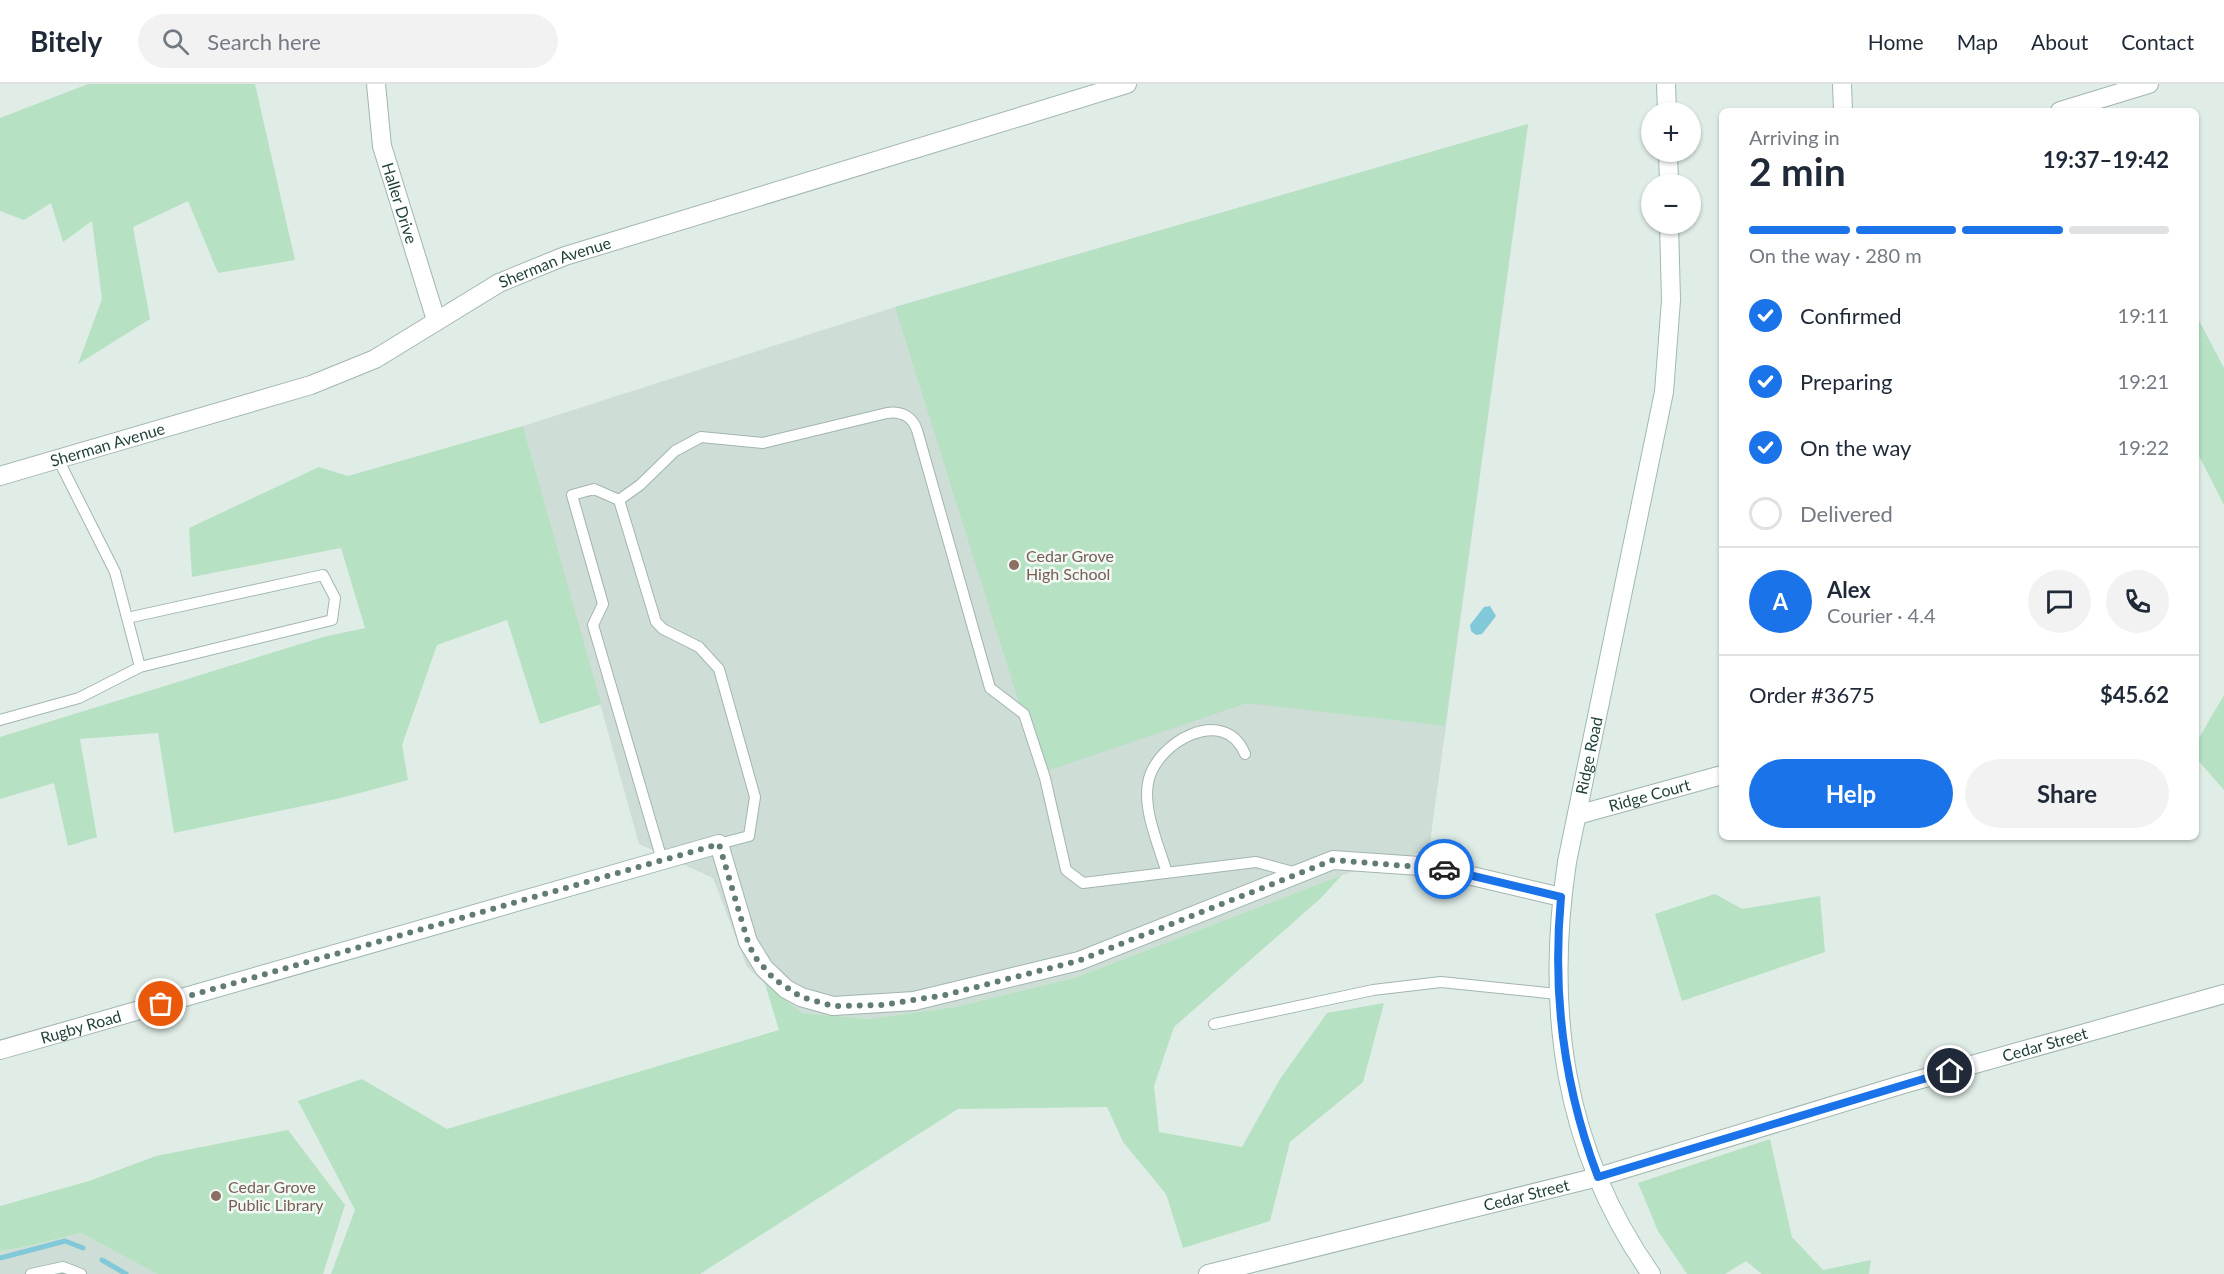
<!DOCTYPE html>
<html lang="en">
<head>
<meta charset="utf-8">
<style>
  body { margin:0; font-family:Lato,sans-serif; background:#f2f2f3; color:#1f2937; height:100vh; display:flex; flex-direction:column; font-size:22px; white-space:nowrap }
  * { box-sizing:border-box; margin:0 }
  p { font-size:20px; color:#747a83 }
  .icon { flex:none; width:33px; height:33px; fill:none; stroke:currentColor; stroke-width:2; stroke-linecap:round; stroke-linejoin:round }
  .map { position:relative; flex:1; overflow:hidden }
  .details { position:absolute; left:1719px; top:24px; width:480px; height:732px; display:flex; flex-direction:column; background:#fff; border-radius:9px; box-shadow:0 2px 4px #0004 }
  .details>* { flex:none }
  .tools { position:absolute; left:1641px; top:18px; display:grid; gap:12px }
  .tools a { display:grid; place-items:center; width:60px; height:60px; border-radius:50%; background:#fff; box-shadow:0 2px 4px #0004; font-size:30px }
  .pin { position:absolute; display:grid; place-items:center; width:51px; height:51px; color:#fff; margin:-26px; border:3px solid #fff; border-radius:50%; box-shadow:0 2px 6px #0007 }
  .courier { position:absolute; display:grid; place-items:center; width:60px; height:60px; margin:-30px; border:4px solid #1a73e8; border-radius:50%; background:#fff; color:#222; box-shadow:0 2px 8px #0007 }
  .overview em { font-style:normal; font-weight:700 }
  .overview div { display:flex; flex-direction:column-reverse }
  .overview { display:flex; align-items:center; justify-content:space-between; height:102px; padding:0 30px }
  h1 { font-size:39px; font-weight:700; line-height:45px }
  .bar { display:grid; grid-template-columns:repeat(4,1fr); gap:9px 6px; align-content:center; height:72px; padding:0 30px }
  .bar i { height:8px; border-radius:4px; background:#e0e1e3 }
  .bar .active { background:#1a73e8 }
  .bar p { grid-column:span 4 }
  .line { display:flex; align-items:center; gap:15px; padding:0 30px; border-top:2px solid #e0e1e3 }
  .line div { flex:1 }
  .round { display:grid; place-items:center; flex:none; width:63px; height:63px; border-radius:32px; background:#f2f2f3 }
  ol { padding:0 30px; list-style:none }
  li { display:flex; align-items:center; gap:18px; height:66px }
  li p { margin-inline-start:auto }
  li .icon { padding:6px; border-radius:50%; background:#1a73e8; color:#fff; stroke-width:4 }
  li:last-child { color:#747a83 }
  li i { width:33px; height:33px; border:3px solid #e0e1e3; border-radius:50% }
  .button { display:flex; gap:12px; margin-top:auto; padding:12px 30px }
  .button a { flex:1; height:69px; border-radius:36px; background:#1a73e8; color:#fff; font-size:24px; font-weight:700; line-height:69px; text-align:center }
  .button a+a { background:#f2f2f3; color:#1f2937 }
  header { display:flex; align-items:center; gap:36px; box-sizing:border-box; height:84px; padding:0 30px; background:#fff; border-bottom:2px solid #e0e1e3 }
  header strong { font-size:28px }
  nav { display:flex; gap:33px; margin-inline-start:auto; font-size:21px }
  .search { width:420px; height:54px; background:#f2f2f3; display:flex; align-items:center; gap:15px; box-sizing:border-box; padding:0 21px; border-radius:33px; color:#747a83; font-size:22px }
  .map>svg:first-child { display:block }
</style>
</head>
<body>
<header>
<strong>Bitely</strong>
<div class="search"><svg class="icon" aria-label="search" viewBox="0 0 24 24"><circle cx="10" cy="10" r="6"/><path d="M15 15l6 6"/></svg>Search here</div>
<nav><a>Home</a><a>Map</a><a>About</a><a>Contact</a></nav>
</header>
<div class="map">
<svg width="2224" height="1190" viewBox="0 0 2224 1190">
  <rect width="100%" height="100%" fill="#e0ede7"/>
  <path fill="#ceddd6" d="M1528,40L1429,766L1342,791L1077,893L955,923L868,935L802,929L765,900L747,883L713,794L639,760L523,342L895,223Z
    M81,1149L157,1190H0V1167L26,1163Z"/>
  <path fill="#b6e1c3" d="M88,0H255L295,176L218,189L188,117L133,143L150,235L78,280L102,215L92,137L63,158L51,119L24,136L0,127V34Z
    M1528,40L1445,642L1247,619L1041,689L895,223Z
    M2196,231L2224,284V421L2196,366Z
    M523,342L601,620L540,640L507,536L437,561L402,661L408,696L341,714L174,749L158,649L80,655L97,753L68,762L54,699L0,715V653L323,553L365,544L341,464L192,493L189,444L319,383L348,392Z
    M2224,611V706L2196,674V659Z
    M1342,791L1320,815L1174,943L1154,1002L1159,1048L1242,1063L1280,995L1327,929L1384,919L1363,998L1290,1058L1270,1137L1183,1164L1166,1110L1123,1058L1107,1023L958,1025L700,1190H331L355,1126L298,1017L362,995L447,1045L779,946L765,900L802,929L868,935L955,923L1077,893Z
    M1715,810L1742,825L1820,812L1825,868L1682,917L1655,830Z
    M288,1046L345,1121L323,1190H157L81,1149L25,1163L0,1167V1122L89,1097L156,1072Z
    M1770,1055L1792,1153L1823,1186L1871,1176L1869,1190H1762L1746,1177L1725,1190H1687L1658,1147L1638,1099Z"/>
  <path fill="#81c8d9" d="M1490,522L1496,532L1482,550L1476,551L1471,547L1470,541L1484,523Z"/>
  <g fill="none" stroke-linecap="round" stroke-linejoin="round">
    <path stroke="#81c8d9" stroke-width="5" d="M0,1174L65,1157L83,1164
      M102,1176L126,1190"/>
    <defs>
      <path id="service" d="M619,416L640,401L675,367L701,353L763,359L887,329C901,327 912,332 917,346L990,604L1024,630L1045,694L1066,786L1083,799L1256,778L1297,789
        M619,416L594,405L572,411L603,520L593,541L662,776
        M619,416L656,538L663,545L699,563L719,585L755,713L749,752L719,760
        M127,534L323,491L335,514L332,536L140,583
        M0,636L79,614L140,583L115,488L58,375
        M1167,789C1159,762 1143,727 1148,699C1155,658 1225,620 1245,670
        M1214,940L1373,906L1441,898L1557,910
        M31,1190L63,1183L81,1190"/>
      <g id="minor">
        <path id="s1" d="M376,0L382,62L436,236"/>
        <path d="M1842,0L1843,27"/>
        <path d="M2060,27L2149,0"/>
        <path id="s2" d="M0,392L311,301L375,275L499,199L565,172L1127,0"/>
        <path id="s3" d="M1577,731L1722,691"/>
        <path id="s4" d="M0,966L719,760L748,858L764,884L786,905L801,913L833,922L914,917L1079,877L1333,776L1434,783L1561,813"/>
        <path id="s5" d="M1208,1190L1598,1093L1904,1000L2224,910"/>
      </g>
      <g id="secondary">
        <path d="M1666,0L1667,28"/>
        <path d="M1668,68L1669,100"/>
        <path id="s6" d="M1651,1190C1563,1065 1545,925 1567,778L1664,308L1671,216L1669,140"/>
      </g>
    </defs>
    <use href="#service" stroke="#a2b5af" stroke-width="12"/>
    <use href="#minor" stroke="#a2b5af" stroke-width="20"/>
    <use href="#secondary" stroke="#9dbab1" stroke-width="20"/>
    <use href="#service" stroke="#fff" stroke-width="10"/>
    <use href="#minor" stroke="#fff" stroke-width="18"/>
    <use href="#secondary" stroke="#fff" stroke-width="18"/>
  </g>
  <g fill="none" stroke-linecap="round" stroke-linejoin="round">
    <path stroke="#627c75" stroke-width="6" stroke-dasharray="0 10.8" d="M161,920L719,760L748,858L754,872L774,895L801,913L833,922L882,921L945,911L1078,877L1333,776L1444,785"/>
    <path stroke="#1a73e8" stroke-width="8" d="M1444,785L1561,813C1552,910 1563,1001 1598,1093L1950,987"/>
  </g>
  <g fill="#8d6e63" stroke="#f1f9f5" stroke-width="2">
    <circle cx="1014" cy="481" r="6"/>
    <circle cx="216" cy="1112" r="6"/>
  </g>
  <g text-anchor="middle" stroke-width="5" stroke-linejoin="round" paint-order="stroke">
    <g font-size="16" fill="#1e3f38" stroke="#f1f9f5">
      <text dy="6" stroke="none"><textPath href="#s1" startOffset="122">Haller Drive</textPath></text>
      <text dy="6" stroke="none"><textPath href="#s2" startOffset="598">Sherman Avenue</textPath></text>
      <text dy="6" stroke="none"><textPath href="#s2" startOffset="112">Sherman Avenue</textPath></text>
      <text dy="6" stroke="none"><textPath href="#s6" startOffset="540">Ridge Road</textPath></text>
      <text dy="6" stroke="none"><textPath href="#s3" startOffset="75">Ridge Court</textPath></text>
      <text dy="6" stroke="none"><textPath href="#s4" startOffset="84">Rugby Road</textPath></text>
      <text dy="6" stroke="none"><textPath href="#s5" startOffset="868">Cedar Street</textPath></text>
      <text dy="6" stroke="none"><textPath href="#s5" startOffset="328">Cedar Street</textPath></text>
    </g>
    <g font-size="16" fill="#785e54" stroke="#f1f9f5" text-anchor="start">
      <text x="1026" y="478">Cedar Grove<tspan x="1026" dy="18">High School</tspan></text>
      <text x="228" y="1109">Cedar Grove<tspan x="228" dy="18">Public Library</tspan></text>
    </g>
  </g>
</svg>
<div class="tools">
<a>+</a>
<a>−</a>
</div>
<div class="pin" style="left:161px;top:920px;background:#ea580c"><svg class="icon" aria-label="bag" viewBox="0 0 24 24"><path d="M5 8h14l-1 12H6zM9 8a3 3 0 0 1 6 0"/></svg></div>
<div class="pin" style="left:1950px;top:987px;background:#1f2937"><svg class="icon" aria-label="home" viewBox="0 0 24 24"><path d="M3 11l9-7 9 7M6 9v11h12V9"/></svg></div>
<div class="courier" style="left:1444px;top:785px"><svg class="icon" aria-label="car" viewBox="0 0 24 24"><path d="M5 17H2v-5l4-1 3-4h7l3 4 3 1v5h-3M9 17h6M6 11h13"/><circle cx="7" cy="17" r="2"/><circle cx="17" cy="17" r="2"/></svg></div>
<section class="details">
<div class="overview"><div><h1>2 min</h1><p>Arriving in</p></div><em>19:37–19:42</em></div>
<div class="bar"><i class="active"></i><i class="active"></i><i class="active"></i><i></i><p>On the way · 280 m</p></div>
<ol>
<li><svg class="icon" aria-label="check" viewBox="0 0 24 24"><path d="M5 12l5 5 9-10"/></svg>Confirmed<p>19:11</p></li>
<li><svg class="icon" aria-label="check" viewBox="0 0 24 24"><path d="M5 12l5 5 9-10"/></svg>Preparing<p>19:21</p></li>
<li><svg class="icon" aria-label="check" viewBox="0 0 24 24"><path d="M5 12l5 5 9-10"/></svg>On the way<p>19:22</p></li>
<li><i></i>Delivered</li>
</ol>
<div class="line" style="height:108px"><b class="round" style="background:#1a73e8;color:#fff">A</b><div><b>Alex</b><p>Courier · 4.4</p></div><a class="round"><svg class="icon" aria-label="chat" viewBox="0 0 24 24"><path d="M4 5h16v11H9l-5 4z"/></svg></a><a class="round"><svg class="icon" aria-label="phone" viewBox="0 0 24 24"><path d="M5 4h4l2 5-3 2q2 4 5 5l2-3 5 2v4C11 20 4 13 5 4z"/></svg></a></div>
<div class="line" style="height:78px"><div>Order #3675</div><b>$45.62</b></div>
<div class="button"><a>Help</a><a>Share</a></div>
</section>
</div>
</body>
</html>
